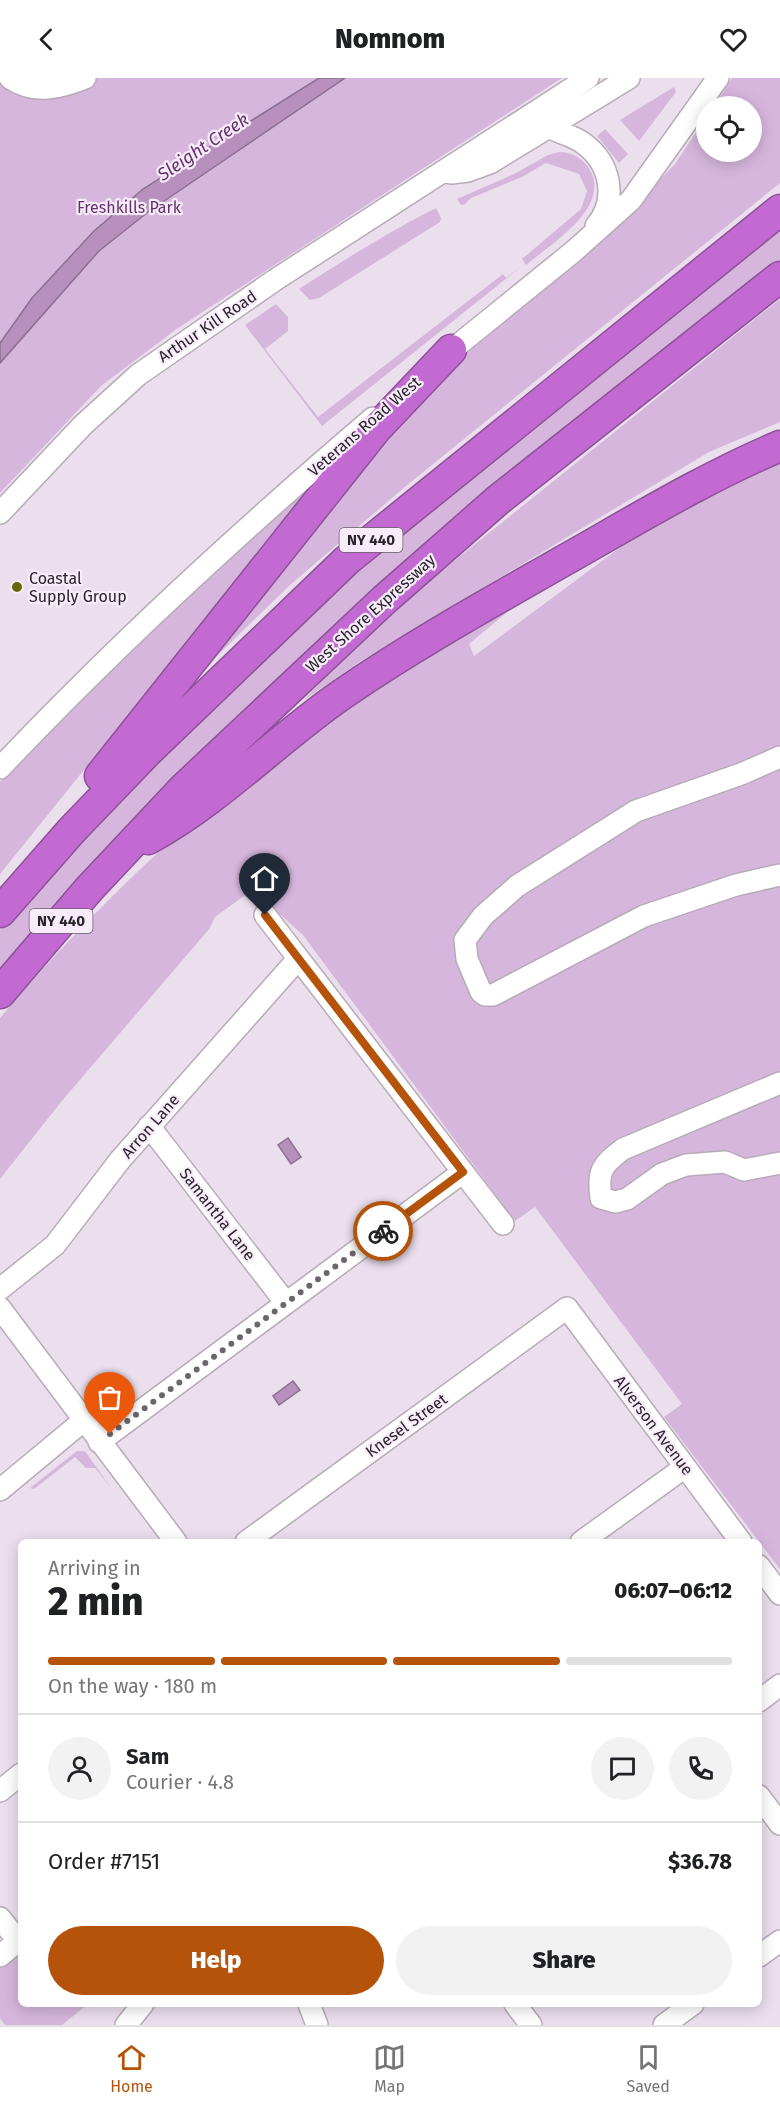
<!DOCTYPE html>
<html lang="en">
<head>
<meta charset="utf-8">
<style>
  body { margin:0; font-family:"Fira Sans",sans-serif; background:#f2f2f2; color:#202124; height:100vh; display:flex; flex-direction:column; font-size:22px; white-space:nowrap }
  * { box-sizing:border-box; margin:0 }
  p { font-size:20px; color:#757577 }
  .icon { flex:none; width:33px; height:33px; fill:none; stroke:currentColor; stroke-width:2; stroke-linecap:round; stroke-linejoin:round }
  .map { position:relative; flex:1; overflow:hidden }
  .drawer { position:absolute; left:18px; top:1461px; width:744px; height:468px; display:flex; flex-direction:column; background:#fff; border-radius:9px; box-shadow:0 3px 15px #0003 }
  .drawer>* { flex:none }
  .fabs { position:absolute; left:696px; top:18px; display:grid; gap:12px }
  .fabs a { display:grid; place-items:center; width:66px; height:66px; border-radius:50%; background:#fff; box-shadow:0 3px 15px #0003; font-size:30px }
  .pin { position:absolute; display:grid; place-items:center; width:51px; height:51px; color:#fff; margin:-62px -26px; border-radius:50% 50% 50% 0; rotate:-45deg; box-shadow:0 0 6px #0007 }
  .pin .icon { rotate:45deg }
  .courier { position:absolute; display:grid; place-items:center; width:60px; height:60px; margin:-30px; border:4px solid #b45309; border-radius:50%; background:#fff; color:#222; box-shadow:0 2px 8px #0007 }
  .overview em { font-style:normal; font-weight:800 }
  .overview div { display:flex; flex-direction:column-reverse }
  .overview { display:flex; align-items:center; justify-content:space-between; height:102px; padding:0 30px }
  h1 { font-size:39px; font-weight:800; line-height:45px }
  .bar { display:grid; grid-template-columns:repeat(4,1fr); gap:9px 6px; align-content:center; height:72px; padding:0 30px }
  .bar i { height:8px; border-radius:4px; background:#e0e0e0 }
  .bar .selected { background:#b45309 }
  .bar p { grid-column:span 4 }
  .line { display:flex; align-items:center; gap:15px; padding:0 30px; border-top:2px solid #e0e0e0 }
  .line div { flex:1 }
  .round { display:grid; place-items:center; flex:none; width:63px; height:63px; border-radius:32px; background:#f2f2f2 }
  .cta { display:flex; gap:12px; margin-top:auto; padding:12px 30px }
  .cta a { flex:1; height:69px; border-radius:36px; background:#b45309; color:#fff; font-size:24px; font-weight:800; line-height:69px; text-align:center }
  .cta a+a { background:#f2f2f2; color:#202124 }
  header { display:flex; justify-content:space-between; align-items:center; height:78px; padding:0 30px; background:#fff; font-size:27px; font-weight:800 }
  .menu { display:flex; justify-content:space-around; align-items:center; height:84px; border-top:2px solid #e0e0e0; background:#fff; font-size:16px; color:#757577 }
  .menu a { display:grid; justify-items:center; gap:3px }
  .menu .selected { color:#b45309 }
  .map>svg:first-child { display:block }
</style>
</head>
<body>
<header><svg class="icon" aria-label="back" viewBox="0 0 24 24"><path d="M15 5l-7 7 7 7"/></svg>Nomnom<svg class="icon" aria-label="heart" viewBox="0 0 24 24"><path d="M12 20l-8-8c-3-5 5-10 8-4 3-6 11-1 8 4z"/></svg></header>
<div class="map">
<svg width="780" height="1947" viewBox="0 0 780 1947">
  <rect width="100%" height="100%" fill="#ebdfed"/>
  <path fill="#d7b6dd" d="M0,0H562L178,250L101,308L0,415Z
    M732,0H780V105L406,408L290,507L150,643L385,355L476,266L603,161L675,86L706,39V74H752V28H714Z
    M674,9L676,14L639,63L620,42Z
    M605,51L628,76L619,85L597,58Z
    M559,74C572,74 583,80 590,92C611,130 551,166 526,187L522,181L581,131L587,113L579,96L546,85L522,99L471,120L465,126L461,127L457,121L514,96L548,77Z
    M436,130L441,140L440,144L319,220L310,222L299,211C344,182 388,154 436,130Z
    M780,147V184C651,289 519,390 392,498C251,618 121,753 0,893V852L110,730L361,485Z
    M522,188L322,348L245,247L276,226L288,239V253L265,271L318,339L503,196L506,200Z
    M780,221V344L709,374L361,583L304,622L348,576L433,500Z
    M780,376V1491L664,1339L682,1326L535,1129L515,1143L303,857L265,823L244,818L215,839L210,850L61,1024L0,1101V940C95,828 206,723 326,637C387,594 453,555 517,514L512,530L469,566L474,578L680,425Z
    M334,382L0,796V704L104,590Z
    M77,1373H85L111,1410L95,1390H86L75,1379L34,1411L30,1410Z
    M21,1869V1926H88L62,1947H5L0,1940V1886Z"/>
  <path fill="#b790be" stroke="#8c7092" stroke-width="1.5" d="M319,0H345L148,134L99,173L0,285V265L32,220L94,153L143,111Z
    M288,1060L301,1079L291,1086L278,1067Z
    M293,1303L300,1312L279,1327L273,1318Z"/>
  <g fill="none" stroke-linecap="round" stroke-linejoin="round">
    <defs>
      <path id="minor" d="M10,0C35,17 60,10 85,0
        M549,49C559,55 574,58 583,65C611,85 618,122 596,148
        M451,95L468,93L490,85L629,0
        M442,280L574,173L631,122L718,0
        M0,435L83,347L138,297L275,202L588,0
        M780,679L741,696L636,733L517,808L483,838L465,862L467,881L481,914L485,917H493L644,838L736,807L780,797
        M0,690C117,566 243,451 373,340
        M265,837L503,1146
        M780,1005L623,1071C602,1087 597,1093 601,1120L615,1124L627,1121L662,1096L686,1087L725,1084L744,1092L780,1085
        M149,1048L286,1225
        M0,1211L55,1167L120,1082L298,881
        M0,1230L176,1464
        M99,1364L463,1094
        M0,1412L83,1343
        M246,1464L567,1230L741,1464
        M581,1464L685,1389
        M759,1488L780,1516
        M759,1623L780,1607
        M0,1713L21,1696
        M759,1718L780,1746
        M0,1840L18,1863L0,1878
        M759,1878L780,1863
        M309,1926L317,1947
        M515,1926L531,1947
        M126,1947L143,1926
        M664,1947L693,1926"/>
      <path id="highway" d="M100,698L376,351L451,272
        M148,761C218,723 275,663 341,617C412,568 488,526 563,483C634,443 704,400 780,368
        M0,834L72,752L147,674L347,482L780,132
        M0,915L89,811L183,711L384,522L498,422L780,199"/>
    </defs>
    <use href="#minor" stroke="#b7abb8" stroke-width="24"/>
    <use href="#highway" stroke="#8c5297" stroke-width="33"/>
    <use href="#minor" stroke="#fff" stroke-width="21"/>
    <use href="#highway" stroke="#c26ad1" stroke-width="30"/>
  </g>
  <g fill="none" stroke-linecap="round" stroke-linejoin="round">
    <path stroke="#6d656e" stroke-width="6" stroke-dasharray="0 10.8" d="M110,1356L383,1153"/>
    <path stroke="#b45309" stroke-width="8" d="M265,837L463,1094L383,1153"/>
  </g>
  <circle fill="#656704" stroke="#f8ecfa" stroke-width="2" cx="17" cy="509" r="6"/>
  <g text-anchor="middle" stroke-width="4.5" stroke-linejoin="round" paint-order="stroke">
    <g fill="#f8ecfa" stroke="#676068" stroke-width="1.5">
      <rect x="339.5" y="450" width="63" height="24" rx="4.5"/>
      <rect x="29.5" y="831" width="63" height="24" rx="4.5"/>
    </g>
    <g font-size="15" font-weight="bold" fill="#29242a">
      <text x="371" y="467">NY 440</text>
      <text x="61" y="848">NY 440</text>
    </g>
    <g font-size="16" fill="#63326b" stroke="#f8ecfa">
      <text x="129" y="135">Freshkills Park</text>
    </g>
    <g font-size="16" fill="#29242a" stroke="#f8ecfa">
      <text transform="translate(207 248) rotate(-34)" y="6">Arthur Kill Road</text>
      <text transform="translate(364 348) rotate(-41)" y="6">Veterans Road West</text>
      <text transform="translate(370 535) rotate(-42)" y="6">West Shore Expressway</text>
      <text transform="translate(150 1048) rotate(-49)" y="6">Arron Lane</text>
      <text transform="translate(218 1136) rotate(52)" y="6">Samantha Lane</text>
      <text transform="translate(406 1347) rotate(-36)" y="6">Knesel Street</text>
      <text transform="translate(654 1347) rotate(53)" y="6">Alverson Avenue</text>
    </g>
    <g font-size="16" fill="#29242a" stroke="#f8ecfa" text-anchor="start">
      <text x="29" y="506">Coastal<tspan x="29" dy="18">Supply Group</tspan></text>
    </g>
    <g font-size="18" font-style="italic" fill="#65346d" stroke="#f8ecfa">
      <text transform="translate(203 69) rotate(-34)" y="6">Sleight Creek</text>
    </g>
  </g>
</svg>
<div class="fabs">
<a><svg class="icon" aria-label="locate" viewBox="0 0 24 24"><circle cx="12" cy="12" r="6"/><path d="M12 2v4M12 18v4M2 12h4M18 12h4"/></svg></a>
</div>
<div class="pin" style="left:110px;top:1356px;background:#ea580c"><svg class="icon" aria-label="bag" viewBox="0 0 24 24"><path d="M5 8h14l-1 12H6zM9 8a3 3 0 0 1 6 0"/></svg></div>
<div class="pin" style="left:265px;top:837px;background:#1f2937"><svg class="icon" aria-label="home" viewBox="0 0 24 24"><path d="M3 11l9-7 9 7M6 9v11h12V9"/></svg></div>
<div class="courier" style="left:383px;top:1153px"><svg class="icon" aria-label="bike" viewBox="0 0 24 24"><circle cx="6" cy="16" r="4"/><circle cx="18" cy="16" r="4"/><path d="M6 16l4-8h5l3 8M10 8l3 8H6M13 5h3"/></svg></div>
<section class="drawer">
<div class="overview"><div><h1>2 min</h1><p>Arriving in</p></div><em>06:07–06:12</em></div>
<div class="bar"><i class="selected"></i><i class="selected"></i><i class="selected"></i><i></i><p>On the way · 180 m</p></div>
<div class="line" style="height:108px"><a class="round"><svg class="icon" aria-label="person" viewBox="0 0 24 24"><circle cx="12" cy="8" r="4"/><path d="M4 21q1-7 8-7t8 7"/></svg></a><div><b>Sam</b><p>Courier · 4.8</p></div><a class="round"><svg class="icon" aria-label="chat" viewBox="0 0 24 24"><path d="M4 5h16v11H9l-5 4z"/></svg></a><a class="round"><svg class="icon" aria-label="phone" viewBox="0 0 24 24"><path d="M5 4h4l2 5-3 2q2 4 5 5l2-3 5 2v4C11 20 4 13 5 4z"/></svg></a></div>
<div class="line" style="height:78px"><div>Order #7151</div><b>$36.78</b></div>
<div class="cta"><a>Help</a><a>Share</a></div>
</section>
</div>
<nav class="menu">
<a class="selected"><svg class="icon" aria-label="home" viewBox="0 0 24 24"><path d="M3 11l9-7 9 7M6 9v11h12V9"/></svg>Home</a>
<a><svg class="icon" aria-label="map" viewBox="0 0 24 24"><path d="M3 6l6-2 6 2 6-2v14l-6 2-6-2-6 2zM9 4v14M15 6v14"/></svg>Map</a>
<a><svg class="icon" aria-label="saved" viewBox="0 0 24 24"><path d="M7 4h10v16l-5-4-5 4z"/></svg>Saved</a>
</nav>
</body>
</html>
